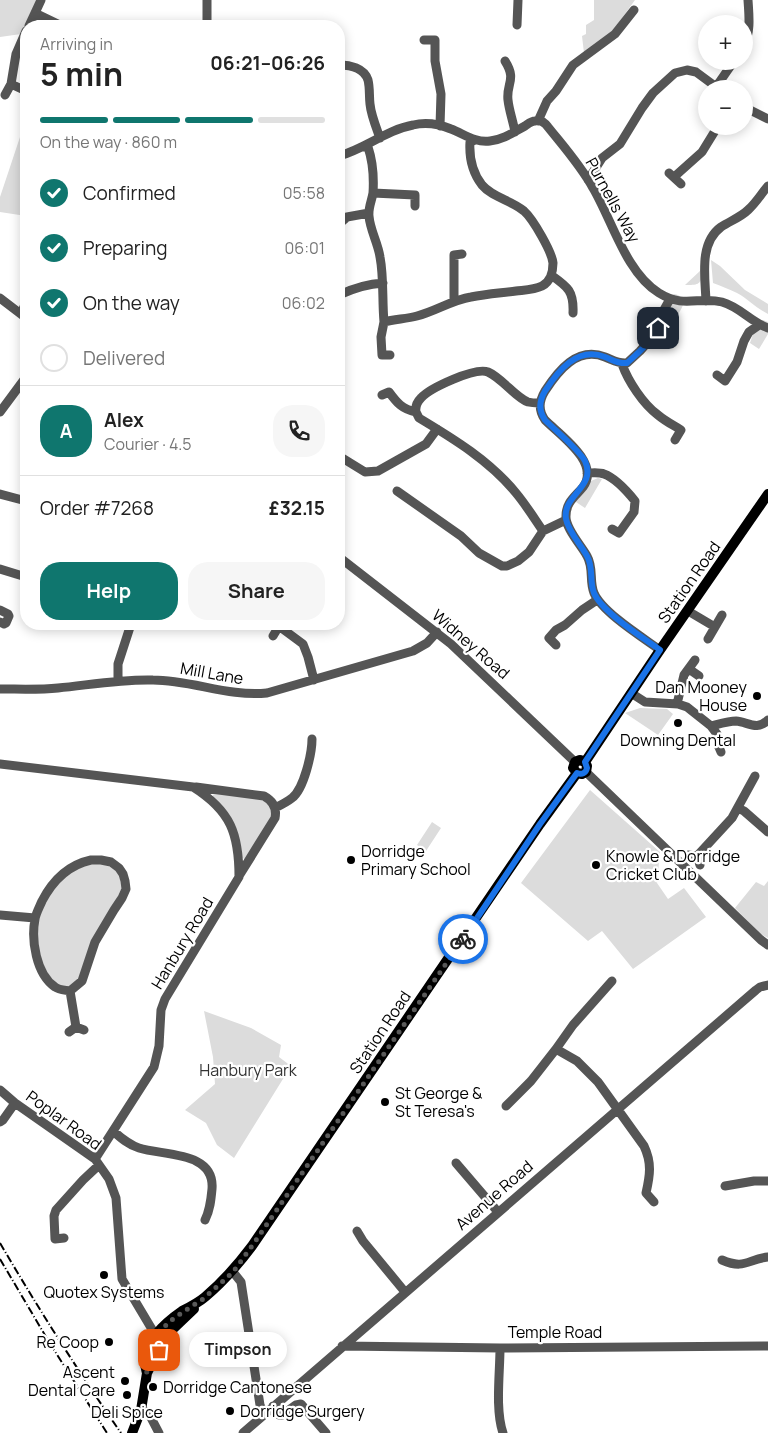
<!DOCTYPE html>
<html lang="en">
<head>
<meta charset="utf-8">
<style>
  body { margin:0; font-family:Manrope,sans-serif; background:#f6f6f6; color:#222; height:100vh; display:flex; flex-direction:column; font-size:19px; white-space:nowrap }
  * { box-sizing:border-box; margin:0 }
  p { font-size:16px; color:#767676 }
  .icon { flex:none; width:28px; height:28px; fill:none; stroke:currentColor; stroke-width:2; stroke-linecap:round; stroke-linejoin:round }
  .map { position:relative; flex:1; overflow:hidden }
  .sheet { position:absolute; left:20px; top:20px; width:325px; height:610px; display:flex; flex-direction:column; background:#fff; border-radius:20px; box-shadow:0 2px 12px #0003 }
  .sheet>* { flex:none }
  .fabs { position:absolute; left:698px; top:15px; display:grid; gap:10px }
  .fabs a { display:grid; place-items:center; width:55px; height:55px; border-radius:50%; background:#fff; box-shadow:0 2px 12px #0003; font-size:25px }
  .pin { position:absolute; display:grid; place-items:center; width:42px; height:42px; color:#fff; margin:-21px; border-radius:10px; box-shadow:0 2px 8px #0006 }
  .courier { position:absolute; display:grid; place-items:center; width:50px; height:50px; margin:-25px; border:4px solid #1a73e8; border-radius:50%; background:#fff; color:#222; box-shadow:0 1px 6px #0007 }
  .bubble { position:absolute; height:35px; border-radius:18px; background:#fff; box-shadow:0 2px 12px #0003; font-size:16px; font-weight:700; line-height:35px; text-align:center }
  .headline em { font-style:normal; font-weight:700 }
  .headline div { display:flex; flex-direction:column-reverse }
  .headline { display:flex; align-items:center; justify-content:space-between; height:85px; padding:0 20px }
  h1 { font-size:32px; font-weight:700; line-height:38px }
  .bar { display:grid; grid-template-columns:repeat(4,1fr); gap:8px 5px; align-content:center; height:60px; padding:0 20px }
  .bar i { height:6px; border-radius:4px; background:#e0e0e0 }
  .bar .current { background:#0f766e }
  .bar p { grid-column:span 4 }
  .line { display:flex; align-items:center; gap:12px; padding:0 20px; border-top:1px solid #e0e0e0 }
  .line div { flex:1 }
  .round { display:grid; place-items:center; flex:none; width:52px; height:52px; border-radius:20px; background:#f6f6f6 }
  ol { padding:0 20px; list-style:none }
  li { display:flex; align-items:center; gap:15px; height:55px }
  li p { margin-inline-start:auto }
  li .icon { padding:5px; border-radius:50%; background:#0f766e; color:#fff; stroke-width:4 }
  li:last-child { color:#767676 }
  li i { width:28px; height:28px; border:2px solid #e0e0e0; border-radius:50% }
  .cta { display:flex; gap:10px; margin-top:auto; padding:10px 20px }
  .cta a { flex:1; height:58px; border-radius:20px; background:#0f766e; color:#fff; font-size:20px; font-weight:700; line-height:58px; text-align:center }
  .cta a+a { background:#f6f6f6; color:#222 }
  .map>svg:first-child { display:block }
</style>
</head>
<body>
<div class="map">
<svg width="768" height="1433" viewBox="0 0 768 1433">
  <rect width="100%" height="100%" fill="#fff"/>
  <path fill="#dcdcdc" d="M0,0H38L21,34L0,37Z
    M594,0H635L612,32L584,53L582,36L586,34V25L594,20Z
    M21,134H26V216L0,212V197Z
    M711,260L720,266L745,290L768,304V314C756,308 748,299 737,293C729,289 721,286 713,283Z
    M701,270C702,285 699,285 685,285Z
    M674,294C694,298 677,315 670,325L666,322C667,312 666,301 674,294Z
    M763,320L768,322V334L759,349L750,343C753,335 755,324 763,320Z
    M598,478L602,479L585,508L576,502L591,481Z
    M640,708L667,709L673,714L658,735L625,713Z
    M590,790L660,852L657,883L668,899L684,888L706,917L633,969L602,931L588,941L521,883Z
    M215,793L268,800L274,816L245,859L242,858L213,798V795Z
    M432,822L441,828L426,851L417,845Z
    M86,864C110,864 117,861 122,887L81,979C77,981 72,986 68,987C52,991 38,956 37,944C36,938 36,930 37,924C39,914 45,901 50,892C59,878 73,872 86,864Z
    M768,881V938L759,933L735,908L756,882L764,886Z
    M204,1011L251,1028L281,1045L279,1057L291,1066L234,1158L217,1145L206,1123L185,1110L215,1084L213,1057Z"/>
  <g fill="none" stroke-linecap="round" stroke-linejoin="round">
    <path stroke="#555" stroke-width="9" d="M35,13L62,26
      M517,25L518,0
      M29,26L41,0
      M207,26V0
      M424,40H435V61L441,94L440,126
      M744,46C751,31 749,16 748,0
      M505,61C517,80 506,83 508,100C509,110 513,121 515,132
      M339,65C350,65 364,68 368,80C370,88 369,96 370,104C371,115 376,127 380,138
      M11,84L26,91
      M716,87L734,61
      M5,95L11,84L16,54L26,31
      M744,107L768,119
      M538,121L547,101L556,91L573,65L615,34L634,10
      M363,147H368C373,162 374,177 373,193C372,200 368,208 369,216C370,230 378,243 380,257C384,278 382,300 384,322C395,319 406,319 417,316C436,311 452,300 471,297C486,294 501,293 516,291C524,290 534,290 542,286C550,282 553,272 553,263C552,252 533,219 524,211C511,200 493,198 482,185C472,172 469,158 470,142L475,140
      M339,156C365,149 386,130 413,125C425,122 439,124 451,129C464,134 475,143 490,141C503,140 514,132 525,126C528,124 531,121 535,121C541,119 545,123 548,127C564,147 581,166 593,188C612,220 626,273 659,293C685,309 698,296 722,302C740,307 751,322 768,328
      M669,173L681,184
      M674,177L702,152L718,126
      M588,180L602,158L620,144L642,108L653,93L675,73L687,70L696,72L719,89
      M373,193L415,195V206
      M339,224L347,217L369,213
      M551,275C568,287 574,291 573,313
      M339,295C354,288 366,284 383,283
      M0,298L26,318
      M454,301V255L462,254
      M706,301C705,276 699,243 721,227C730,221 741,217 748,210C756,203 761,194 768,186
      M21,314L26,302
      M384,322L381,337L382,355H390
      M622,364C628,381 643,404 658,415C665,421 673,425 681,430L675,440
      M717,375L725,381L737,362L744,341L749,332L759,325
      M382,395L389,392C397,403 402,409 416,412L419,418C454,439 490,461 516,493C526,505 534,518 543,531L566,520
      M0,412L26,377
      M416,412C415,406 417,402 421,398C430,388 475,367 488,372C502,378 516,398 528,402C532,403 536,403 539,403
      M339,456L365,472L378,471L426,444L437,429
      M587,473C593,473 599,472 604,474C615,478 627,491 635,501L634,512L619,533L612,529
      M397,491L461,536L479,553L502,566H507L518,561L529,552L543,531
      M0,494L26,501
      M339,557L451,644L575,762
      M0,569L26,577
      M0,610L8,614L9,616L6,623L4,624L0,622
      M688,611L715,627
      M276,624L303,644L308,657L314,680
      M273,636L279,626
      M708,639L722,615
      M556,645L549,638L556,630L565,625L582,610L597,600
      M660,650C642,637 602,612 594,593C589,581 594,568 587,556C581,545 565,528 566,516C566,502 575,497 583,487C601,463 560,435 545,420C538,410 539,401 545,391C558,371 577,346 605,357C613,360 618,364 627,363L640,351L655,334L660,317L670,299
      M689,669L699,676
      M118,681V664L131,624
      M0,689C19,689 39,690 58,688C89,685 121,679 153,680C192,680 228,697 267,693L413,651L427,643L437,632
      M631,693L645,702L678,704L687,707L711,726L717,734L718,745L721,752
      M677,704L684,675L695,660
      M711,726C719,724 729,721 736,721C748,722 757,731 768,720
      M0,764L193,787C231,811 239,834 239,877L165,999L161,1010L159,1046L154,1067L95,1159
      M586,772L761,940L768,945
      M196,787L264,796C273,801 277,808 275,818L239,876
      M275,808C281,805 287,802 292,798C304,789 312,753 312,739
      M738,808L744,811L768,832
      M688,855L697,856L700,865
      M697,856L732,818L755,776
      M91,860H101L111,862L119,868L123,874L125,881L126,889L122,898L114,910L95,942L82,981L70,991C65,990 59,990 55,987C36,974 31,940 35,919C36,913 40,906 42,901C53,880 68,865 91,860Z
      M0,915L35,918
      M70,991L76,1027
      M69,1032L76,1027L84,1030
      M556,1049L573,1025L612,981
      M0,1090L15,1103L95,1159L109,1179L116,1198L122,1279L153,1331L161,1338
      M506,1106L531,1081L556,1049L577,1061L598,1082L644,1146C652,1163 650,1175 646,1193L654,1202
      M0,1122L3,1120L15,1103
      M113,1131C121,1138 129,1145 139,1148C164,1156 215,1151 212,1189C211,1200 210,1210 205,1220
      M456,1163L498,1212
      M725,1186L754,1181H768
      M357,1231L363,1241L405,1292
      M64,1238L55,1239L54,1216L56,1210L83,1180L99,1165
      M722,1260C745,1270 748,1259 768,1257
      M233,1272L241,1282L260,1405L264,1415
      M342,1346L500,1348L768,1346
      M500,1348C500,1373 495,1410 503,1433
      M273,1406L279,1415H282L296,1405L301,1404L326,1433
      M141,1410L148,1412L159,1433
      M243,1433L756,990L760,987L768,985"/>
    <path stroke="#000" stroke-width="10" d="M585,762L660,650L768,494
      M577,773L573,768L575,762L580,760L585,762
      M577,773L582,774L586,772L587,766L585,762
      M147,1373C146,1369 144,1363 145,1358C148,1338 166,1322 182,1311C190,1307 198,1303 205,1297C224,1281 237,1266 252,1246L540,824L577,773
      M132,1433L141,1410L147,1373L152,1363L164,1340L173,1329L194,1309"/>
    <path stroke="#000" stroke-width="2" stroke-dasharray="8 2.5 1 2.5" stroke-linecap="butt" d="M0,1243C38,1308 78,1371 121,1433
      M0,1259L49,1342L107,1433"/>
  </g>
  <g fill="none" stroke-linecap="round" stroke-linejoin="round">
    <path stroke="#595959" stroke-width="5" stroke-dasharray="0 9" d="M159,1350L147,1373L144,1360L149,1346L156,1334L174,1318L203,1299L220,1284L233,1272L252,1246L463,939"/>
    <path stroke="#1a73e8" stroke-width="6" d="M463,939L540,824L577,773C582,775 586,773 587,768L585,762L660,650C642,637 602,612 594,593C589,581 594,568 587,556C581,545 568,531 566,519C562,495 597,487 585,461C579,450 555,430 545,420C538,410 539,401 545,391C558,371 577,346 605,357C613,360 618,364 627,363C638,353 651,342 658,328"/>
  </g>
  <g fill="#000" stroke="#fff" stroke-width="2">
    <circle cx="757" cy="696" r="5"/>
    <circle cx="678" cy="723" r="5"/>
    <circle cx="351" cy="860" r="5"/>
    <circle cx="596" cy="865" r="5"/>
    <circle cx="385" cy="1102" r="5"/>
    <circle cx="104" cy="1275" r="5"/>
    <circle cx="109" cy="1342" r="5"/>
    <circle cx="125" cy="1381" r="5"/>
    <circle cx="153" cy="1387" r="5"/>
    <circle cx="127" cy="1395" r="5"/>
    <circle cx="230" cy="1411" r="5"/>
  </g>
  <g text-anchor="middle" stroke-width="4.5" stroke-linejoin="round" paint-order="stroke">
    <g font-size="16" fill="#000" stroke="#fff">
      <text transform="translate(613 200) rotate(61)" y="6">Purnells Way</text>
      <text transform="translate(689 582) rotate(-55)" y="6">Station Road</text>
      <text transform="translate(471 644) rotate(41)" y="6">Widney Road</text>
      <text transform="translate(212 673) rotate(10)" y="6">Mill Lane</text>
      <text transform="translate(182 943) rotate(-59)" y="6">Hanbury Road</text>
      <text transform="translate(380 1032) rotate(-56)" y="6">Station Road</text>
      <text transform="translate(64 1120) rotate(36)" y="6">Poplar Road</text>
      <text transform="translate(494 1195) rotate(-41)" y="6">Avenue Road</text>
      <text x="555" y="1338">Temple Road</text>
    </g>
    <g font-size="16" fill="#000" stroke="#fff" text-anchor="start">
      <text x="747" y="693" text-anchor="end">Dan Mooney<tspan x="747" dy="18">House</tspan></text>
      <text x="678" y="746" text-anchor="middle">Downing Dental</text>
      <text x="361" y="857">Dorridge<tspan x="361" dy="18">Primary School</tspan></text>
      <text x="606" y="862">Knowle &amp; Dorridge<tspan x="606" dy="18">Cricket Club</tspan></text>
      <text x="395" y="1099">St George &amp;<tspan x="395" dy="18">St Teresa's</tspan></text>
      <text x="104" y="1298" text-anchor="middle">Quotex Systems</text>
      <text x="99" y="1348" text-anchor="end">Re Coop</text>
      <text x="115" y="1378" text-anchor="end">Ascent<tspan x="115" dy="18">Dental Care</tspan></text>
      <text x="163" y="1393">Dorridge Cantonese</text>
      <text x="240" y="1417">Dorridge Surgery</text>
      <text x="127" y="1418" text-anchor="middle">Deli Spice</text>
    </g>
    <g font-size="16" fill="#333" stroke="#fff">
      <text x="248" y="1076">Hanbury Park</text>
    </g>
  </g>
</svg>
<div class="fabs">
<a>+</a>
<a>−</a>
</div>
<div class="pin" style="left:159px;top:1350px;background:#ea580c"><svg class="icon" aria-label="bag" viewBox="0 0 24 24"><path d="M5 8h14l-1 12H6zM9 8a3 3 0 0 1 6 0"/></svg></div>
<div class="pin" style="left:658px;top:328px;background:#1f2937"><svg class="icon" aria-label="home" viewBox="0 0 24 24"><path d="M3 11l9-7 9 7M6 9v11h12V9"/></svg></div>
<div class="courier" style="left:463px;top:939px"><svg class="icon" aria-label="bike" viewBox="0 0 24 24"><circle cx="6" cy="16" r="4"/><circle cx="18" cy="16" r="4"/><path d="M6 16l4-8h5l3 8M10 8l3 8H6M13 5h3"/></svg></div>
<div class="bubble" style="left:189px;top:1332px;width:98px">Timpson</div>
<section class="sheet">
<div class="headline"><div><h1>5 min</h1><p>Arriving in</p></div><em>06:21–06:26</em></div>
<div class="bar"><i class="current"></i><i class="current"></i><i class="current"></i><i></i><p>On the way · 860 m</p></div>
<ol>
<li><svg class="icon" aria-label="check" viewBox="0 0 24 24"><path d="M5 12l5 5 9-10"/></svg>Confirmed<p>05:58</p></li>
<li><svg class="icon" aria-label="check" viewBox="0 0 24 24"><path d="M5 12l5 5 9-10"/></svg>Preparing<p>06:01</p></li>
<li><svg class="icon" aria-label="check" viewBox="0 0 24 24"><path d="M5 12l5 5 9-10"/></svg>On the way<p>06:02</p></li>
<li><i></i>Delivered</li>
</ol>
<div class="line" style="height:90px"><b class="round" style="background:#0f766e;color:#fff">A</b><div><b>Alex</b><p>Courier · 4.5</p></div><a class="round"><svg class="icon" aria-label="phone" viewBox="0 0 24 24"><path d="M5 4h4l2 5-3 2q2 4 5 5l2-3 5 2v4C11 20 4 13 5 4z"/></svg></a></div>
<div class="line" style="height:65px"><div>Order #7268</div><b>£32.15</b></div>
<div class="cta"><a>Help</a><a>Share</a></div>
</section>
</div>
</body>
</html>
